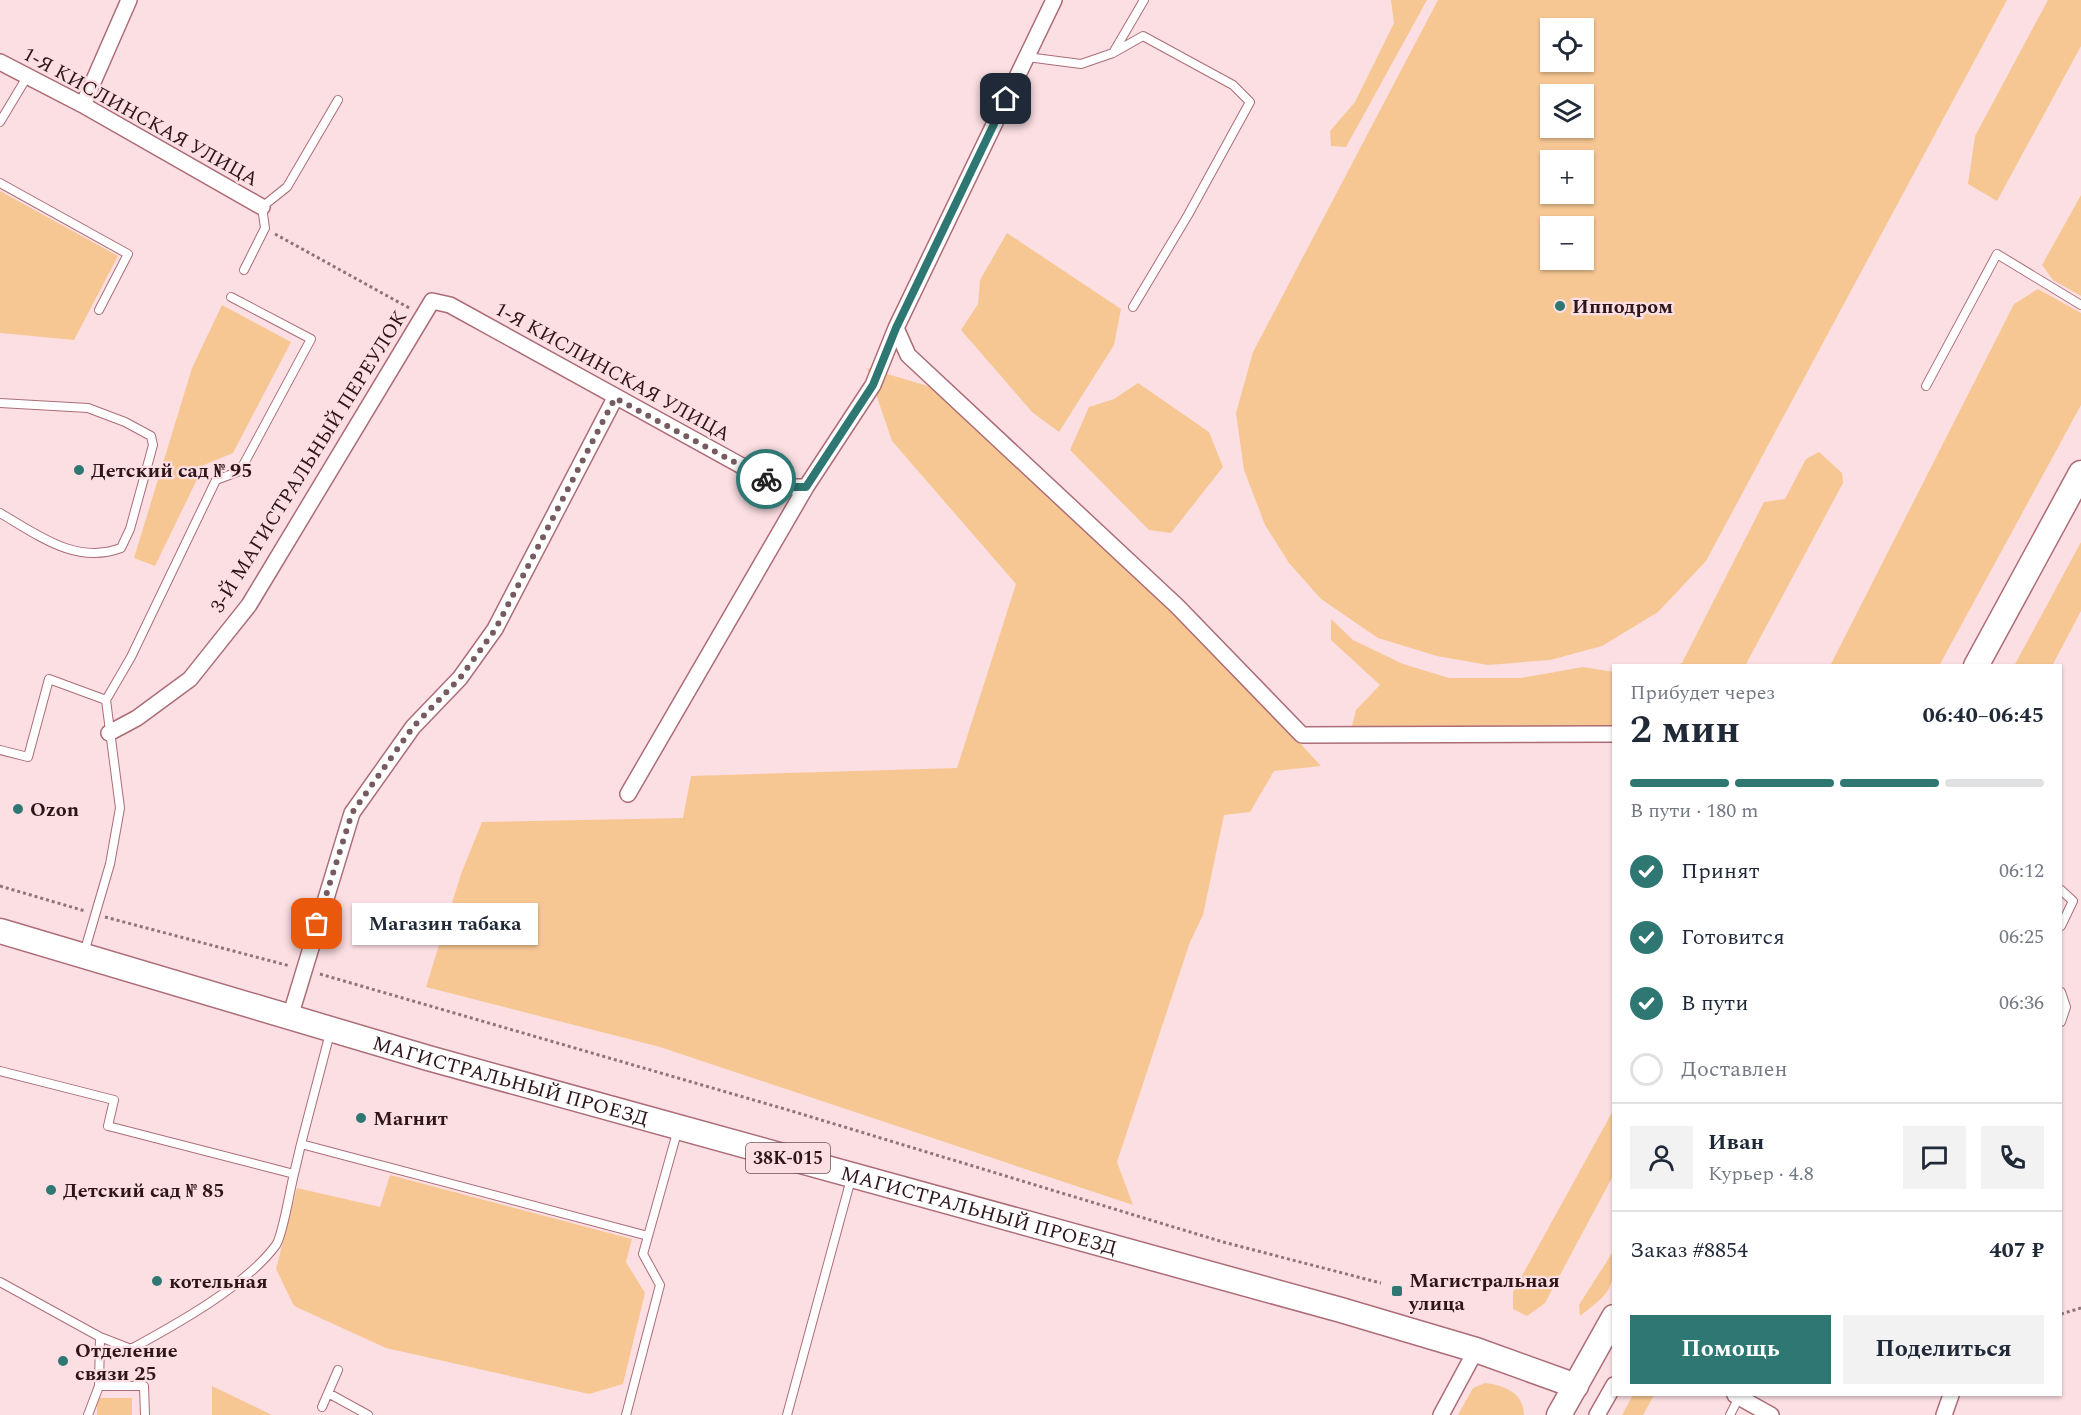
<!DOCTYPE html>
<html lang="ru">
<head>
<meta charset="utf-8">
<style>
  body { margin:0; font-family:Spectral,serif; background:#f2f2f3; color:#1f2937; height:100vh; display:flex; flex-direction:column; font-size:22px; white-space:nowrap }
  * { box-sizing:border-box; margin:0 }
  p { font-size:20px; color:#747a83 }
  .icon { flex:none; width:33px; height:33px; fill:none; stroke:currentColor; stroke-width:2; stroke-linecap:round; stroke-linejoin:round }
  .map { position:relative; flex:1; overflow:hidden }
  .panel { position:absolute; left:1612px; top:664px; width:450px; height:732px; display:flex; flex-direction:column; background:#fff; border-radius:0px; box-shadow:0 2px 4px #0004 }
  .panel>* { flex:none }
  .tools { position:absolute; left:1540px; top:18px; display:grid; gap:12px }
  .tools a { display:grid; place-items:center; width:54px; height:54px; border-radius:0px; background:#fff; box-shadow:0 2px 4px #0004; font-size:30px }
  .pin { position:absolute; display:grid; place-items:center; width:51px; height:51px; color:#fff; margin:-26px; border-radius:12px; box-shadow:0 3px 9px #0006 }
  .courier { position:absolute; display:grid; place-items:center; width:60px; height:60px; margin:-30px; border:4px solid #2e7772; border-radius:50%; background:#fff; color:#222; box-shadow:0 2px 8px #0007 }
  .bubble { position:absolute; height:42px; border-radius:0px; background:#fff; box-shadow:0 2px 4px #0004; font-size:20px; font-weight:700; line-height:42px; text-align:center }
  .summary em { font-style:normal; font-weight:700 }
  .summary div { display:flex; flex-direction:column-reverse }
  .summary { display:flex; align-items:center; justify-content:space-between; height:102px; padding:0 18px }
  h1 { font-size:39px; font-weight:700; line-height:45px }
  .bar { display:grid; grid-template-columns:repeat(4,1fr); gap:9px 6px; align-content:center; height:72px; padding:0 18px }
  .bar i { height:8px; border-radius:4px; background:#e0e1e3 }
  .bar .current { background:#2e7772 }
  .bar p { grid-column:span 4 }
  .line { display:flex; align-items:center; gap:15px; padding:0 18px; border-top:2px solid #e0e1e3 }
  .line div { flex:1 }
  .round { display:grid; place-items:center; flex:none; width:63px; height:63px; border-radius:0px; background:#f2f2f3 }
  ol { padding:0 18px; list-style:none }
  li { display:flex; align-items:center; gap:18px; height:66px }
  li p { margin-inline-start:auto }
  li .icon { padding:6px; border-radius:50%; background:#2e7772; color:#fff; stroke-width:4 }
  li:last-child { color:#747a83 }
  li i { width:33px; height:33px; border:3px solid #e0e1e3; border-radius:50% }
  .primary-button { display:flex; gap:12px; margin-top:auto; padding:12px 18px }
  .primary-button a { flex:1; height:69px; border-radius:0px; background:#2e7772; color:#fff; font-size:24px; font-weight:700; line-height:69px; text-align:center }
  .primary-button a+a { background:#f2f2f3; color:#1f2937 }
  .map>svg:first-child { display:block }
</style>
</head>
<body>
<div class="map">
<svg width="2081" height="1415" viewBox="0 0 2081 1415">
  <rect width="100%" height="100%" fill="#fcdfe3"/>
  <path fill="#f7c793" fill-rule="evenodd" d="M1391,0H1427L1346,147L1331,146L1330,131L1355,102L1394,23Z
    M1438,0H2007L1706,561L1658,612L1602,646L1550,660L1488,665L1437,656L1378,638L1321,599L1289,563L1265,525L1244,470L1236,413L1253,352ZM1551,28H1584V62H1551ZM1551,94H1584V128H1551ZM1551,160H1584V194H1551ZM1551,226H1584V260H1551Z
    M2048,0H2081V46L1997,201L1968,184L1975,136Z
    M0,191L118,256L74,340L0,333Z
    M2081,195V296L2053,280L2042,265Z
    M1007,233L1121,309L1114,345L1059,432L1032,412L961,330L978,304L980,280Z
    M2038,289L2081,313V405L1939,666H1830L2014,304Z
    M222,305L291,342L233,453L204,465L155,566L134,558L192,368Z
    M867,368L938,389L1168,600L1321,766L1274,771L1250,812L1224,815L1203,915L1190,942L1117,1162L1133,1205L660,1047L426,987L461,874L482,822L683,818L691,776L957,768L1016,584L892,441Z
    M1138,383L1209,432L1223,467L1171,533L1149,530L1070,450L1089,407L1114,399Z
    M1819,452L1842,473L1843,483L1745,666H1672L1682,663L1764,502L1785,499L1806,459Z
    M2081,542V611L2052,666H2014Z
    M1331,619L1353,640L1403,664L1449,678H1521L1583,667L1614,672V726L1351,730L1356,710L1380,685L1331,640Z
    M1614,1109V1174L1545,1303L1527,1316L1513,1309V1292Z
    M390,1175L632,1239L626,1262L645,1293L623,1384L589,1394L386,1348L294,1306L276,1269L297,1188L380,1207Z
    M1614,1250C1614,1290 1611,1292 1580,1316L1579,1305Z
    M1485,1383C1504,1385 1524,1393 1524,1415H1458L1473,1388Z
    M212,1386L272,1415H212Z
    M1633,1395H1654L1643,1415H1622Z
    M97,1398H132V1415H97Z"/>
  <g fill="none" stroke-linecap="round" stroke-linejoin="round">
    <defs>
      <path id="lane" d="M1113,53L1144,0
        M1027,57L1081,64L1113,53L1143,36L1233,85L1250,102L1188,215L1133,307
        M0,122L27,77
        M0,183L128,254L99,310
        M244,270L265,228L262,207L287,187L338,100
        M1926,386L1997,254L2081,305
        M0,403L88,408L125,422L151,436L153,445L130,529L121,548C76,565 38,535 0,513
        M0,750L28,757L49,679L106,700
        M2061,890L2073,901L2061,926
        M84,953L110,864L120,808L106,700L131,657L216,480L240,471L311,339L231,297
        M2061,992L2066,1007L2061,1022
        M0,1071L114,1100L108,1126L294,1174L301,1144L648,1236
        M301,1144L330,1033
        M0,1282L100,1337L99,1386L88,1415
        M100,1337L131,1349C175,1325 246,1286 276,1245C283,1235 290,1189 294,1174
        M99,1386H144L145,1415
        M328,1393L368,1415
        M322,1407L338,1370
        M626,1415L660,1285L643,1254L678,1129
        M787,1415L851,1179
        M1730,1415L1739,1397"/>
      <path id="street" d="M0,62L83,105L262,207
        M83,105L129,0
        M896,328L908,355L1177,606L1302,735L1614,734
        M109,733L137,718L190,679L249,605L432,301L450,305L780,487H806
        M628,794L806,487L873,385L896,328L1054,0
        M290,1017L352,813L413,727L460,678L495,629L615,398
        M1735,1395L1771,1415
        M1441,1415L1476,1350
        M1597,1415L1614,1385
        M1944,1415L1951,1395"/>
      <g id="primary">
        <path d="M1976,666L2081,473"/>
        <path id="s1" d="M0,931L428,1058L1341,1310L1476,1350L1576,1386"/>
        <path d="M1559,1415L1614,1317"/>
      </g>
    </defs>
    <use href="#lane" stroke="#ac6d77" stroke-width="10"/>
    <use href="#street" stroke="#ac6d77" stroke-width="18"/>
    <use href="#primary" stroke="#ac6d77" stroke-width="27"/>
    <path stroke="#8f7479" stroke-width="3" stroke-dasharray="3 3" stroke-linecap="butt" d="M275,234L411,309
      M0,886L85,911
      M105,917L290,966
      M320,974L795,1112L1223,1242L1381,1283
      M2061,1314L2081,1308"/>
    <use href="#lane" stroke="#fff" stroke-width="8"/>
    <use href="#street" stroke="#fff" stroke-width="15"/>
    <use href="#primary" stroke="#fff" stroke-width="24"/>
  </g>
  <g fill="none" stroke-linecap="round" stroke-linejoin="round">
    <path stroke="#765c60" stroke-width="6" stroke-dasharray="0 10.8" d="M317,924L352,813L413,727L460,678L495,630L615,398L766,479"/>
    <path stroke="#2e7772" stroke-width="8" d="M766,479L780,487H806L873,385L896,328L1006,99"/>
  </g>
  <g fill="#2e7772" stroke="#fcdfe3" stroke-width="2">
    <circle cx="1560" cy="306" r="6"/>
    <circle cx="79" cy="470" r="6"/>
    <circle cx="18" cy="809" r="6"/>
    <circle cx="361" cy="1118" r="6"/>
    <circle cx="51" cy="1190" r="6"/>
    <circle cx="157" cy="1281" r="6"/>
    <rect x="1391" y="1285" width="12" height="12" rx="3"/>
    <circle cx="63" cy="1361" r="6"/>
  </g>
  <g text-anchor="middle" stroke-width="4.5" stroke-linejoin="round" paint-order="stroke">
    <rect fill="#fcdfe3" stroke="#6c5256" stroke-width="1.5" x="746" y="1143" width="84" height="30" rx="4.5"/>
    <g font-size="18" font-weight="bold" fill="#2e151a">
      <text x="788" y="1164">38К-015</text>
    </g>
    <g font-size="20" fill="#2e151a" stroke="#fcdfe3">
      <text transform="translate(141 116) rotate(29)" y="7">1-Я КИСЛИНСКАЯ УЛИЦА</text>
      <text transform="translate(613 371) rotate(29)" y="7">1-Я КИСЛИНСКАЯ УЛИЦА</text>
      <text transform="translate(308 461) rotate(-58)" y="7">3-Й МАГИСТРАЛЬНЫЙ ПЕРЕУЛОК</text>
      <text dy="7" stroke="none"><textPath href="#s1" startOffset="532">МАГИСТРАЛЬНЫЙ ПРОЕЗД</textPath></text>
      <text dy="7" stroke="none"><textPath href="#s1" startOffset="1018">МАГИСТРАЛЬНЫЙ ПРОЕЗД</textPath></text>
    </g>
    <g font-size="20" font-weight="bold" fill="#2e151a" stroke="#fcdfe3" text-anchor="start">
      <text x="1572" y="313">Ипподром</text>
      <text x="91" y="477">Детский сад № 95</text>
      <text x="30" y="816">Ozon</text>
      <text x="373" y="1125">Магнит</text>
      <text x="63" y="1197">Детский сад № 85</text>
      <text x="1409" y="1287">Магистральная<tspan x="1409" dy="23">улица</tspan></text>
      <text x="169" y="1288">котельная</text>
      <text x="75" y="1357">Отделение<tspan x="75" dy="23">связи 25</tspan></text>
    </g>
  </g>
</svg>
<div class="tools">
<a><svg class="icon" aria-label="locate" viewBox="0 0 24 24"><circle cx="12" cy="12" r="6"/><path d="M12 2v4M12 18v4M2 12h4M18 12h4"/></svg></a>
<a><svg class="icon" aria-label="layers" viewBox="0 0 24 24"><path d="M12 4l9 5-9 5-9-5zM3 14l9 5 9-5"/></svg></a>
<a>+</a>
<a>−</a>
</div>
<div class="pin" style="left:317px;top:924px;background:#ea580c"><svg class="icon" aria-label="bag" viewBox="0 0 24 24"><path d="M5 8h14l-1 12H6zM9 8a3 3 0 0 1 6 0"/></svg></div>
<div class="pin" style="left:1006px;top:99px;background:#1f2937"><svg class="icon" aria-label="home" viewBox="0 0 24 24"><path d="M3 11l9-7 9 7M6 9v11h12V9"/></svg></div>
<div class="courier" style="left:766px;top:479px"><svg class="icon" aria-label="bike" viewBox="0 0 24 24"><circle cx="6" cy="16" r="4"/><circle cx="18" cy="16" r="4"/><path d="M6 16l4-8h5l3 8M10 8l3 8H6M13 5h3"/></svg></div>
<div class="bubble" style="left:352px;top:903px;width:186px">Магазин табака</div>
<section class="panel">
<div class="summary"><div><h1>2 мин</h1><p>Прибудет через</p></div><em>06:40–06:45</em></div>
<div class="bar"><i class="current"></i><i class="current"></i><i class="current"></i><i></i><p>В пути · 180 m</p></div>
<ol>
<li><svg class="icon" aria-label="check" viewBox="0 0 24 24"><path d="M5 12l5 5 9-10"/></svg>Принят<p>06:12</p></li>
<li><svg class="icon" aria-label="check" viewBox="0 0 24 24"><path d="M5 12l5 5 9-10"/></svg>Готовится<p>06:25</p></li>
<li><svg class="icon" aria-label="check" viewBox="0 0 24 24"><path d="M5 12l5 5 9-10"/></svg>В пути<p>06:36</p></li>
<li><i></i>Доставлен</li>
</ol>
<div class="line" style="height:108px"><a class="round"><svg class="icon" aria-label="person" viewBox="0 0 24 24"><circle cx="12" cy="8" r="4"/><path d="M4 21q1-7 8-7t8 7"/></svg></a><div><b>Иван</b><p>Курьер · 4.8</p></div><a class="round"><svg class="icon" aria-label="chat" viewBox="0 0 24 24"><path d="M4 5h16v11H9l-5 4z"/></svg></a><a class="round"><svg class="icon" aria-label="phone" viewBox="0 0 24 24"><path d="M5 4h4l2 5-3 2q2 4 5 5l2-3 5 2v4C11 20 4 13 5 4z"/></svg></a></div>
<div class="line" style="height:78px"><div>Заказ #8854</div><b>407 ₽</b></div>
<div class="primary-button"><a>Помощь</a><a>Поделиться</a></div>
</section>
</div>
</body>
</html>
